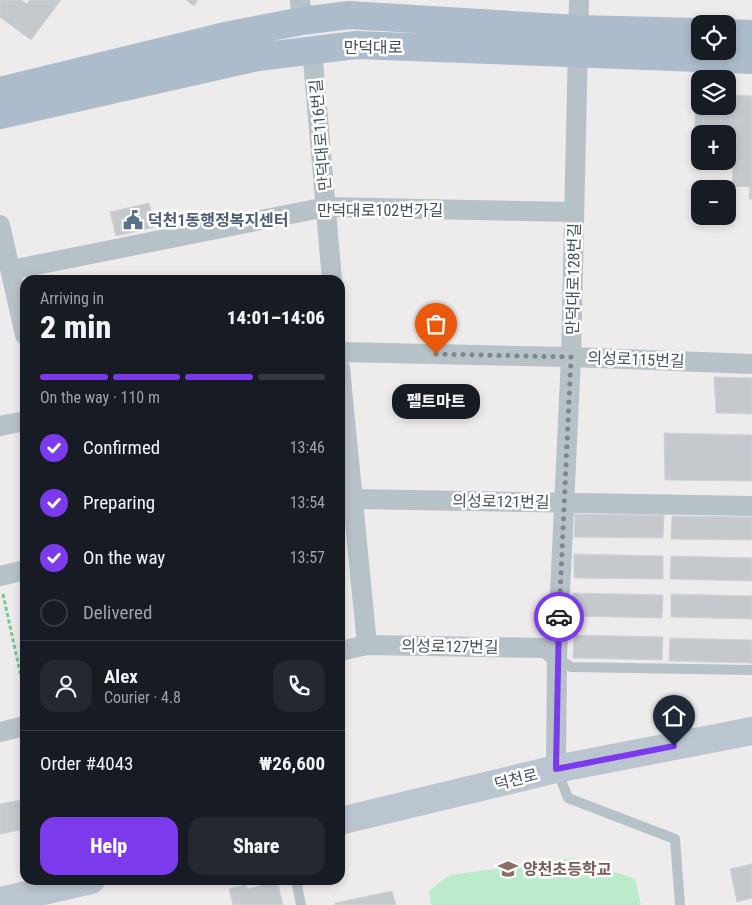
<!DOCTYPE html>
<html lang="en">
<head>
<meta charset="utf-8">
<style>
  body { margin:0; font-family:"Roboto Condensed","Noto Sans KR",sans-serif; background:#242831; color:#f1f3f6; height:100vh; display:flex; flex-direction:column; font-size:19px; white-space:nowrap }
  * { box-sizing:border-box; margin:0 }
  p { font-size:16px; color:#9ea1a6 }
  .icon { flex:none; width:28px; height:28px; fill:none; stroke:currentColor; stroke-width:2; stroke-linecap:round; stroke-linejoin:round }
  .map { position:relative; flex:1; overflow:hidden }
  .side { position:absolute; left:20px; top:275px; width:325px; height:610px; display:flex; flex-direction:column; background:#171b24; border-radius:15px; box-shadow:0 2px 8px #0003 }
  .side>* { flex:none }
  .buttons { position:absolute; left:691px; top:15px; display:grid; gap:10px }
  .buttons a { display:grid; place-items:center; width:45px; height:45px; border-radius:10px; background:#171b24; box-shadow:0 2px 8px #0003; font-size:25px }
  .pin { position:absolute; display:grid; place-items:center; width:42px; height:42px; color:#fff; margin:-51px -21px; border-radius:50% 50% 50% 0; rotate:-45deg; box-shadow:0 0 5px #0007 }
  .pin .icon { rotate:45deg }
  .courier { position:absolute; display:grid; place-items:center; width:50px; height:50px; margin:-25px; border:4px solid #7c3aed; border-radius:50%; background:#fff; color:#222; box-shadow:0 1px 6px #0007 }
  .bubble { position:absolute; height:35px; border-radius:15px; background:#171b24; box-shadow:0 2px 8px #0003; font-size:16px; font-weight:800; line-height:35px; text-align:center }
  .head em { font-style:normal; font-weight:800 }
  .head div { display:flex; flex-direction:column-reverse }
  .head { display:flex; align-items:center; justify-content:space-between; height:85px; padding:0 20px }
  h1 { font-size:32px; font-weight:800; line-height:38px }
  .bar { display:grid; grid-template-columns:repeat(4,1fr); gap:8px 5px; align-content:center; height:60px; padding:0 20px }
  .bar i { height:6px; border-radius:4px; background:#363941 }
  .bar .current { background:#7c3aed }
  .bar p { grid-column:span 4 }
  .line { display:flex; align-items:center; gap:12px; padding:0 20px; border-top:1px solid #363941 }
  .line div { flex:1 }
  .round { display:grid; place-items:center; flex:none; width:52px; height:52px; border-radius:15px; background:#242831 }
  ol { padding:0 20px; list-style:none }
  li { display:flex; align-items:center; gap:15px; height:55px }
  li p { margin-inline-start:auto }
  li .icon { padding:5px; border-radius:50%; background:#7c3aed; color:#fff; stroke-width:4 }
  li:last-child { color:#9ea1a6 }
  li i { width:28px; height:28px; border:2px solid #363941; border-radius:50% }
  .action { display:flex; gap:10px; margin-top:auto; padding:10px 20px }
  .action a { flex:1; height:58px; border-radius:15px; background:#7c3aed; color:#fff; font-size:20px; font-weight:800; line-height:58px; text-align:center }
  .action a+a { background:#242831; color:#f1f3f6 }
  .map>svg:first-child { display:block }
</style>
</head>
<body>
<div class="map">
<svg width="752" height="905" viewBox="0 0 752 905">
  <rect width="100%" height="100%" fill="#eeebec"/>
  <path fill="#bbebcc" d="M574,858L635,879L641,905H431L429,891L450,875Z"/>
  <path fill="#c5c9ce" stroke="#d0d2d7" d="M0,0H21L27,4L30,0H61L31,40L0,17Z
    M186,0H198L194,6Z
    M696,94H700V106H728V95L752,96V199H749L750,187L732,186L734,144L728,143V134H700V142H694Z
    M149,203L155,227L116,236L110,212Z
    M714,377L752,378V414L716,413Z
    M664,433L752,435V481L665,480Z
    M575,514L664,515L663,538L574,537Z
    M672,516L752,517V540L671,539Z
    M574,554L663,556V579L574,578Z
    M671,556L752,558V581L670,579Z
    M573,593L663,595L662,618L573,616Z
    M671,594L752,596V619L671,617Z
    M574,635L663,637L662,660L573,658Z
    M670,638L752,640V663L669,661Z
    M25,799V829L0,834V804Z
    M752,864V898L737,902L730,869Z
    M265,880H277L283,905H233L229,889L246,885L247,889L260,886L259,881Z
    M392,891L396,905H335V903Z"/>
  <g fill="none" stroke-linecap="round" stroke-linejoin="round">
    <path stroke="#75c69b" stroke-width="3" stroke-dasharray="4 2.5" stroke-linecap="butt" d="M3,594L25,695"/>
    <path stroke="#b7c1c8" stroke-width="10" d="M557,657L571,667L752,670
      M557,770L568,798L675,839L680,905
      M296,880L301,905"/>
    <path stroke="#b7c1c8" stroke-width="20" d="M300,0L302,21
      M312,49L332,280
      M0,225L25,335
      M11,270L326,207L574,212
      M340,352L571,357L752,364
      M340,368L367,645
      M0,426L25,421
      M340,501L352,499L752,506
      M0,576L25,570
      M340,651L367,645L545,648L557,657
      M0,732L25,726
      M556,769L557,657L571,357L579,0"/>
    <path stroke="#bac5cf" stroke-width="28" d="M340,821L556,769L752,731
      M0,901L91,880"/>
    <path stroke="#acbcca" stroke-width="28" d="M728,33L752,34
      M0,91L225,36L302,21L349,15L578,29L700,32
      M0,115L258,57L356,45L752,60"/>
  </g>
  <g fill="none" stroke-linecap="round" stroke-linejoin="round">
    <path stroke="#80868c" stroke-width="5" stroke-dasharray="0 9" d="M436,354L571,357L559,617"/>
    <path stroke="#7c3aed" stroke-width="6" d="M559,617L556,769L674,746"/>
  </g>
  <defs>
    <symbol id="civic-bare" viewBox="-9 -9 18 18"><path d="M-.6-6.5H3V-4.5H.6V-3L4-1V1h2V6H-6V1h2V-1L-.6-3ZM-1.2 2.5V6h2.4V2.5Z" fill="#5c6f8a" stroke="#fff" stroke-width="2.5" paint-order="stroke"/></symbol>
    <symbol id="school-bare" viewBox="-9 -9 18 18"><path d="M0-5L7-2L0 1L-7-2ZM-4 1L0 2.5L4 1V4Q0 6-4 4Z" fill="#8d6e63" stroke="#fff" stroke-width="2.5" paint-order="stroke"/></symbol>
  </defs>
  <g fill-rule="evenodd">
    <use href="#civic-bare" x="119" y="206" width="28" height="28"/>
    <use href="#school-bare" x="494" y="855" width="28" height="28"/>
  </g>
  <g text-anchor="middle" stroke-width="5" stroke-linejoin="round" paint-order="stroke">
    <g font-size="16" fill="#455058" stroke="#fff">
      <text x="373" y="53">만덕대로</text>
      <text transform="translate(320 135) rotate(-95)" y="6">만덕대로116번길</text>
      <text x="380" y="216">만덕대로102번가길</text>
      <text transform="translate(573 279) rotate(-89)" y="6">만덕대로128번길</text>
      <text transform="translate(636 359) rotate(2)" y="6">의성로115번길</text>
      <text transform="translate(501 501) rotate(1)" y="6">의성로121번길</text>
      <text transform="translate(450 646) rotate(1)" y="6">의성로127번길</text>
      <text transform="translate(516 779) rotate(-14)" y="6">덕천로</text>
    </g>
    <g font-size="16" font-weight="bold" fill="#4e5e75" stroke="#fff" text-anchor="start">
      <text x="148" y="226">덕천1동행정복지센터</text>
    </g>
    <g font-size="16" font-weight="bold" fill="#785e54" stroke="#fff" text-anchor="start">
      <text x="523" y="875">양천초등학교</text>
    </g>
  </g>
</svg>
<div class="buttons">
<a><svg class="icon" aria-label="locate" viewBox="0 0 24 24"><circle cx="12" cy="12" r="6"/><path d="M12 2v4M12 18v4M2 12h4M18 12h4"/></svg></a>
<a><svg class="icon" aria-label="layers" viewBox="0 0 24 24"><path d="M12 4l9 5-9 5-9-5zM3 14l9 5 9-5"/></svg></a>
<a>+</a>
<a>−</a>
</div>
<div class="pin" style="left:436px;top:354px;background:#ea580c"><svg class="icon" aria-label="bag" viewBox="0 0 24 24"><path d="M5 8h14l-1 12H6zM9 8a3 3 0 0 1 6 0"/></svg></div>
<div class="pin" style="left:674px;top:746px;background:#1f2937"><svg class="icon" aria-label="home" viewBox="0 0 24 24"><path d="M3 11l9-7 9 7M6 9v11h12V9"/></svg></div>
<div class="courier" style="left:559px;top:617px"><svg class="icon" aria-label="car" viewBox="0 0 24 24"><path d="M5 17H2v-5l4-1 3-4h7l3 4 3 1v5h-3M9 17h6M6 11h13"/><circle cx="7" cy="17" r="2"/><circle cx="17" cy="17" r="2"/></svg></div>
<div class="bubble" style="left:392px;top:384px;width:88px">펠트마트</div>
<section class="side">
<div class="head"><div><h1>2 min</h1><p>Arriving in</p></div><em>14:01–14:06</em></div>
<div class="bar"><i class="current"></i><i class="current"></i><i class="current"></i><i></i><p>On the way · 110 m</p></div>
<ol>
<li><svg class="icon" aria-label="check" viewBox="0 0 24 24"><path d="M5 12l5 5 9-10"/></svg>Confirmed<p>13:46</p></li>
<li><svg class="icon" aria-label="check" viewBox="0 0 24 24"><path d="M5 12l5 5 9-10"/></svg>Preparing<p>13:54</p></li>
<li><svg class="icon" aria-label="check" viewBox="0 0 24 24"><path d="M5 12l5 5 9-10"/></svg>On the way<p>13:57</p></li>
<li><i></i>Delivered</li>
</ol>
<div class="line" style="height:90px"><a class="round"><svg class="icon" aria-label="person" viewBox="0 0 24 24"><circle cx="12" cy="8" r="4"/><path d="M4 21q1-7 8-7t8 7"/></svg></a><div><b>Alex</b><p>Courier · 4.8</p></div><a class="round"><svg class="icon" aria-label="phone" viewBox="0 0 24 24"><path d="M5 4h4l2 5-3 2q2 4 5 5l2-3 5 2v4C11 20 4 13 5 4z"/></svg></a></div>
<div class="line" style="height:65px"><div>Order #4043</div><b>₩26,600</b></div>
<div class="action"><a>Help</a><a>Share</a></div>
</section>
</div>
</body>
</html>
